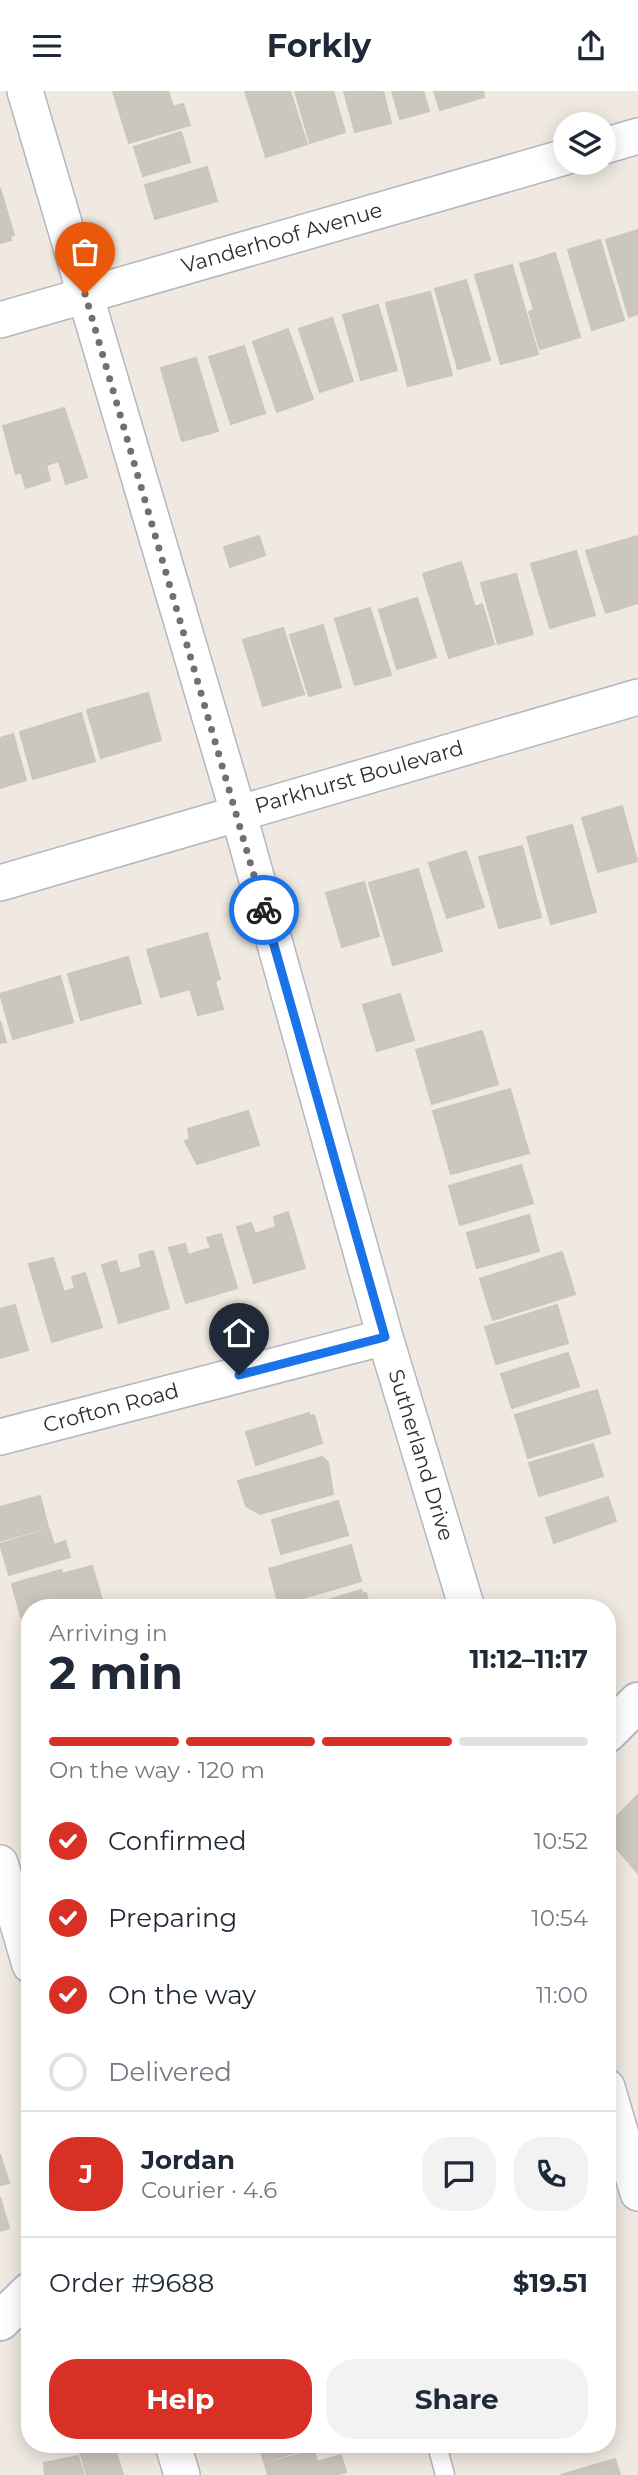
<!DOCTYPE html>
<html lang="en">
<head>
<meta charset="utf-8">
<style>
  body { margin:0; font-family:Montserrat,sans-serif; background:#f2f2f3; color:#1f2937; height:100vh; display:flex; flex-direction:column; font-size:26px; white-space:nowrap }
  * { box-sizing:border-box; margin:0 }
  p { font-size:23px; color:#747a83 }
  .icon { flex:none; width:38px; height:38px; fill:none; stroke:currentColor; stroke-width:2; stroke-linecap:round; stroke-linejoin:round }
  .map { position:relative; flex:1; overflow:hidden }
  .panel { position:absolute; left:21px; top:1508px; width:595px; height:854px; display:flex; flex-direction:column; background:#fff; border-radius:28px; box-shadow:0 4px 18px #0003 }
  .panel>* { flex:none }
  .fabs { position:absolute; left:553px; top:21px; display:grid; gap:14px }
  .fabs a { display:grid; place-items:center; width:63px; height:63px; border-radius:50%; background:#fff; box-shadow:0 4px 18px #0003; font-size:35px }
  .pin { position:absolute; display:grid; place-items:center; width:60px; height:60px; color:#fff; margin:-72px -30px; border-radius:50% 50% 50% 0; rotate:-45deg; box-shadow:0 0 7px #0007 }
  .pin .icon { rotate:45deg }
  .courier { position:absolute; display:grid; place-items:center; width:70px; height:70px; margin:-35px; border:5px solid #1a73e8; border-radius:50%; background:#fff; color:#222; box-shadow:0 2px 9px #0007 }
  .head em { font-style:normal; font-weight:700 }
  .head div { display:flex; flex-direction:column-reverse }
  .head { display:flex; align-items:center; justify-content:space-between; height:119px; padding:0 28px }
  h1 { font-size:46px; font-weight:700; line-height:52px }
  .bar { display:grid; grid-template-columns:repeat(4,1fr); gap:10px 7px; align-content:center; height:84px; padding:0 28px }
  .bar i { height:9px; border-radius:5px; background:#e0e1e3 }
  .bar .current { background:#d93025 }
  .bar p { grid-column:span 4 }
  .line { display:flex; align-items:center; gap:18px; padding:0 28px; border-top:2px solid #e0e1e3 }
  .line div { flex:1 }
  .round { display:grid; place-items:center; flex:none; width:74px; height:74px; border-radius:28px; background:#f2f2f3 }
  ol { padding:0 28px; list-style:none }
  li { display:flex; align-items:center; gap:21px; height:77px }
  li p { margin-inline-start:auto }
  li .icon { padding:7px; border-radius:50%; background:#d93025; color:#fff; stroke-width:4 }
  li:last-child { color:#747a83 }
  li i { width:38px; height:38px; border:4px solid #e0e1e3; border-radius:50% }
  .button { display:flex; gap:14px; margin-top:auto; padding:14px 28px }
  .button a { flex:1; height:80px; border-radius:28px; background:#d93025; color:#fff; font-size:28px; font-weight:700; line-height:80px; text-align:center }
  .button a+a { background:#f2f2f3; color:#1f2937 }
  header { display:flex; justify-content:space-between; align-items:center; height:91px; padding:0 28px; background:#fff; font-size:32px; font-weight:700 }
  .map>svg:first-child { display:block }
</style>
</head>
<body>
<header><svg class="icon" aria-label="menu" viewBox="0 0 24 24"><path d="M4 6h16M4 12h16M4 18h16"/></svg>Forkly<svg class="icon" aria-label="share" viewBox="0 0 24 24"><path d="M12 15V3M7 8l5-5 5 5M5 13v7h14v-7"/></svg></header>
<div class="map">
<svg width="638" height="2384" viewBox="0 0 638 2384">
  <rect width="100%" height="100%" fill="#efe9e1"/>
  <path fill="#cbc7bf" stroke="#cbc5ba" stroke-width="2" d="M113,0H168L173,16L183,13L190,34L129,52Z
    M245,0H290L307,53L266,66Z
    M295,0H333L345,41L310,52Z
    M344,0H383L391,32L355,41Z
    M392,0H423L429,20L400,28Z
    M434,0H483L484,6L440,19Z
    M181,41L190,71L143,85L134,56Z
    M207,76L217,110L155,128L145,94Z
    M0,97L14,144L10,145L11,149L0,152Z
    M638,139V223L629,226L606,149Z
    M600,149L624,229L592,239L568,159Z
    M555,162L580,246L540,258L529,221L534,219L520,173Z
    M512,174L538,263L501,273L475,184Z
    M466,189L490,269L458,278L435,198Z
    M430,201L452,284L408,295L386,212Z
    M378,214L397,279L361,289L343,224Z
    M332,227L353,290L320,301L299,238Z
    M288,238L313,308L277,321L253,251Z
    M244,255L265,322L231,333L209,266Z
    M196,267L218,340L182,350L161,277Z
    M64,317L87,386L66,393L59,370L46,374L50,389L26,397L21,381L16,383L3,335Z
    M259,445L265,464L230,476L224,456Z
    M638,445V512L606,522L586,460Z
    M576,460L595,524L550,537L531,473Z
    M461,471L475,516L482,513L494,553L449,567L423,483Z
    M516,483L533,543L498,553L481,492Z
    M417,507L436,566L397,578L379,519Z
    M370,517L391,584L355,594L335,528Z
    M323,534L341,596L309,605L290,544Z
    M283,537L304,603L263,615L243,549Z
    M148,602L161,649L101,667L87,619Z
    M81,622L95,670L33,688L20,641Z
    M13,643L26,689L0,697V647Z
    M622,715L637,770L598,781L582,727Z
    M572,734L596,821L551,833L527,746Z
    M522,755L541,826L499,837L479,766Z
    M466,760L484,816L447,827L429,772Z
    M418,778L442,860L393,874L369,792Z
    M364,791L379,845L342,856L326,802Z
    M207,842L220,888L215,890L223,918L198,924L190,898L161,906L147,859Z
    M128,866L141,912L81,929L68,883Z
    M60,885L73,931L13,948L0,903Z
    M400,903L414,949L377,960L363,914Z
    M0,930L6,951L0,952Z
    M482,940L498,993L432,1013L416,959Z
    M510,998L529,1062L451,1083L433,1020Z
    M248,1020L259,1054L197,1073L185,1050L190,1048L188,1038Z
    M521,1074L533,1112L460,1134L449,1095Z
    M288,1121L305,1177L254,1192L237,1136L251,1132L255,1143L276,1136L274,1126Z
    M529,1124L539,1160L477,1177L467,1142Z
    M221,1143L237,1197L186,1212L169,1157L185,1153L188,1164L211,1157L207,1147Z
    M153,1160L169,1217L119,1232L102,1174L116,1170L120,1183L142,1176L139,1164Z
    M562,1161L575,1203L493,1229L480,1188Z
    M53,1167L64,1201L75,1197L72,1186L85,1182L102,1236L52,1251L29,1173Z
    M15,1214L28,1259L0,1267V1218Z
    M557,1214L568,1252L496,1273L485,1236Z
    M568,1262L579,1295L512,1317L501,1283Z
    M597,1299L610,1342L528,1367L515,1324Z
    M309,1322L310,1325L314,1324L322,1352L256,1374L246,1341Z
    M593,1353L603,1385L539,1405L529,1372Z
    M322,1366L328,1371L333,1403L260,1423L246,1415L238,1390Z
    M40,1405L48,1436L0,1450V1416Z
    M608,1406L616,1430L554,1452L546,1427Z
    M338,1410L348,1444L281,1463L272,1429Z
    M49,1438L54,1454L65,1450L70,1466L9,1484L0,1453Z
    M351,1454L361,1490L279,1514L269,1478Z
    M92,1475L102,1509L73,1517H67L65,1513L49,1517H30V1523L21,1526L12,1493L61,1479L62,1483Z
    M361,1499L362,1503L366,1502L370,1517H302Z
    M30,1534V1554L24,1536Z
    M638,1704V1782L610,1750L611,1731Z
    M0,2063L9,2092L0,2094Z
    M0,2106L9,2137L0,2140Z
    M78,2354H114L123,2384H87Z
    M259,2354H305L307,2358L264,2371Z
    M314,2359L317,2371L341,2364L346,2381L334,2384H268L265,2373Z
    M78,2365L84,2384H45L44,2372Z
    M615,2368L620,2384H561Z"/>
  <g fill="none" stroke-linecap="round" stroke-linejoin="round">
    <defs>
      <path id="service" d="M437,2354L445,2384"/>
      <path id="minor" d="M25,0L238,721L385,1246L467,1517
        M604,55L638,45
        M0,229L565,66
        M0,792L638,606
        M0,1346L385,1246
        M0,1772L30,1874
        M607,1996L638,2102
        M173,2354L182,2384"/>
      <path id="tertiary" d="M607,1642L638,1611
        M0,2230L30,2201"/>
    </defs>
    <use href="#service" stroke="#b4b7c1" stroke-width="21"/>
    <use href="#minor" stroke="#b4b7c1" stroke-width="38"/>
    <use href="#tertiary" stroke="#b4b7c1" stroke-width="42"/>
    <use href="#service" stroke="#fff" stroke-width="18"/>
    <use href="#minor" stroke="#fff" stroke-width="35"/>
    <use href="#tertiary" stroke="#fff" stroke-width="38"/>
  </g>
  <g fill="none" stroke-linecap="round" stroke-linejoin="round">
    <path stroke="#726f6d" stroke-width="7" stroke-dasharray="0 12.6" d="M85,203L264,819"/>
    <path stroke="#1a73e8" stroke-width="9" d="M239,1284L385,1246L264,819"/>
  </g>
  <g text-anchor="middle" stroke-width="5" stroke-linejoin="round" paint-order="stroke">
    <g font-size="21" fill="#2e2e2e" stroke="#fff">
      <text transform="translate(282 147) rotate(-16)" y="7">Vanderhoof Avenue</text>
      <text transform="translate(359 686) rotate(-16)" y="7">Parkhurst Boulevard</text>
      <text transform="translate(111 1317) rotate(-15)" y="7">Crofton Road</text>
      <text transform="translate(421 1364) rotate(73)" y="7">Sutherland Drive</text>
    </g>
  </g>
</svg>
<div class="fabs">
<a><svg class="icon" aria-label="layers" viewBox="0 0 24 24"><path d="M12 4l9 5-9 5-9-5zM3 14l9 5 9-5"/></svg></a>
</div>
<div class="pin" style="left:85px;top:203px;background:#ea580c"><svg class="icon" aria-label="bag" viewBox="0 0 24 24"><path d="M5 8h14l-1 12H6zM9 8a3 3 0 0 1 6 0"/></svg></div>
<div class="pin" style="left:239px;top:1284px;background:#1f2937"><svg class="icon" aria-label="home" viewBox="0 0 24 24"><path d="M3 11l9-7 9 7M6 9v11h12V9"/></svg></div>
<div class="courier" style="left:264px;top:819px"><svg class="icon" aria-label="bike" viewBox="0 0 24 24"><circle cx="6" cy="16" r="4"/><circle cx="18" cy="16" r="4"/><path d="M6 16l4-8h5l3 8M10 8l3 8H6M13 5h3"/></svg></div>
<section class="panel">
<div class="head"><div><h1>2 min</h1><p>Arriving in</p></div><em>11:12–11:17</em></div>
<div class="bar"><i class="current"></i><i class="current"></i><i class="current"></i><i></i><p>On the way · 120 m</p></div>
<ol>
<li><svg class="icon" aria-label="check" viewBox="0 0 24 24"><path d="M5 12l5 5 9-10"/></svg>Confirmed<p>10:52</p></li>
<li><svg class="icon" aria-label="check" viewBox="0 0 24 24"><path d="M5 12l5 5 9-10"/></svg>Preparing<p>10:54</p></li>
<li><svg class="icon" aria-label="check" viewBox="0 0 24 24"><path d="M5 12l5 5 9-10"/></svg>On the way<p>11:00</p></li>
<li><i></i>Delivered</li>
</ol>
<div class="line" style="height:126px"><b class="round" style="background:#d93025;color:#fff">J</b><div><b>Jordan</b><p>Courier · 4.6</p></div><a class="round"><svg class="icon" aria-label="chat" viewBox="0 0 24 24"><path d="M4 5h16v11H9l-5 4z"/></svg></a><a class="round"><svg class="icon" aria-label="phone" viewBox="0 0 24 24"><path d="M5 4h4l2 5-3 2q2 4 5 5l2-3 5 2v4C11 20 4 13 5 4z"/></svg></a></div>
<div class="line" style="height:91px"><div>Order #9688</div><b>$19.51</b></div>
<div class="button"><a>Help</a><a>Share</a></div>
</section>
</div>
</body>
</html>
